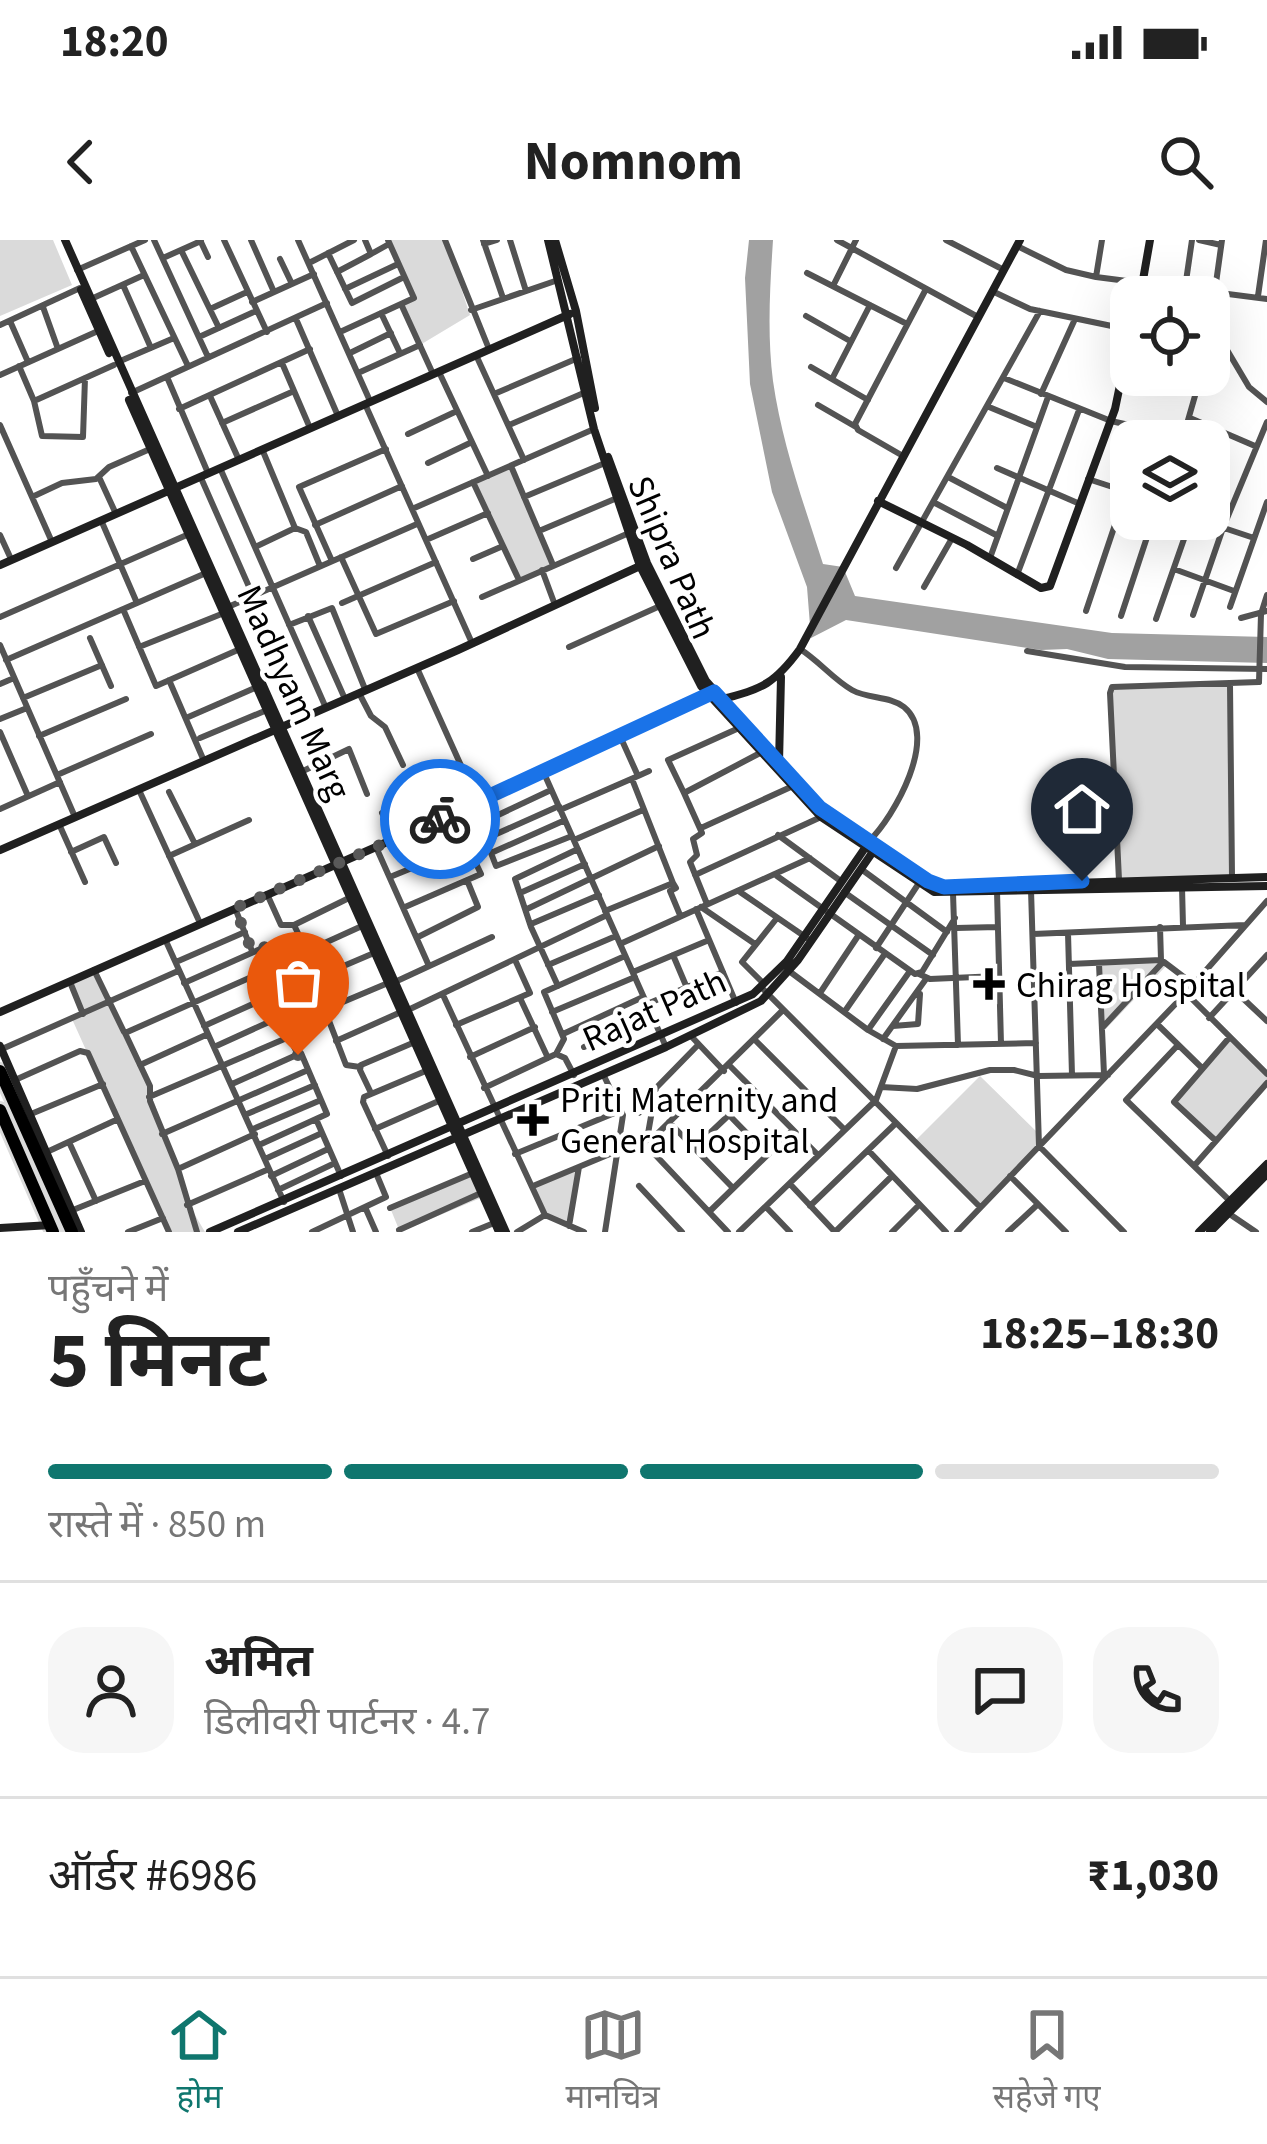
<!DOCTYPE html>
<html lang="hi">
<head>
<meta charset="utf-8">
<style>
  body { margin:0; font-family:"Source Sans 3","Noto Sans Devanagari",sans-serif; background:#f6f6f6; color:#222; height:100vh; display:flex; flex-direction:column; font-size:45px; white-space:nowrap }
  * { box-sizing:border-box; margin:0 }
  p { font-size:39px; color:#767676 }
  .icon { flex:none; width:66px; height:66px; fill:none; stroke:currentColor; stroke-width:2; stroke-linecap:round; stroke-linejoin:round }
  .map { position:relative; height:992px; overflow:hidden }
  .sheet { display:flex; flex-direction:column; background:#fff; flex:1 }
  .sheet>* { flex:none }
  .buttons { position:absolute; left:1110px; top:36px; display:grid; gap:24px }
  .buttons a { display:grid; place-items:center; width:120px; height:120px; border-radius:24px; background:#fff; box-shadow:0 12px 48px #0002; font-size:60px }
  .pin { position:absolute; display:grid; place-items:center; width:102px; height:102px; color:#fff; margin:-123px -51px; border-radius:50% 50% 50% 0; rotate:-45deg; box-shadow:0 0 12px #0007 }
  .pin .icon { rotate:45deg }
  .courier { position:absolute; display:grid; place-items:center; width:120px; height:120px; margin:-60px; border:9px solid #1a73e8; border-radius:50%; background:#fff; color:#222; box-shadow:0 3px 15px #0007 }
  .headline em { font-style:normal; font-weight:700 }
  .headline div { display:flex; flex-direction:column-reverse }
  .headline { display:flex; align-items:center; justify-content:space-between; height:204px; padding:0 48px }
  h1 { font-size:78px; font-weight:700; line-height:90px }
  .bar { display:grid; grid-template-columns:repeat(4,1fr); gap:18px 12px; align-content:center; height:144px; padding:0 48px }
  .bar i { height:15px; border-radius:9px; background:#e0e0e0 }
  .bar .current { background:#0f766e }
  .bar p { grid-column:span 4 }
  .line { display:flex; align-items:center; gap:30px; padding:0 48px; border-top:3px solid #e0e0e0 }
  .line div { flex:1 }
  .round { display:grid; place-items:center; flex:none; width:126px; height:126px; border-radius:36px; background:#f6f6f6 }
  .status { display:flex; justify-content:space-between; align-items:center; height:84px; padding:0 60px; background:#fff; direction:ltr }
  .status svg { height:33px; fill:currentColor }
  header { display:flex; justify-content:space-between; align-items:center; height:156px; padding:0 48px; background:#fff; font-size:54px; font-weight:700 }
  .tabs { display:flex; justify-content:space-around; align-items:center; height:168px; border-top:3px solid #e0e0e0; background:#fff; font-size:33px; color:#767676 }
  .tabs a { display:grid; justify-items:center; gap:6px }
  .tabs .current { color:#0f766e }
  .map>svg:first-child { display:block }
</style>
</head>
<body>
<div class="status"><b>18:20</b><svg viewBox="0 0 49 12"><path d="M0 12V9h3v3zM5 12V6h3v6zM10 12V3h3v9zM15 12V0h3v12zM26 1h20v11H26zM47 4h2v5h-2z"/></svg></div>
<header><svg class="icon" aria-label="back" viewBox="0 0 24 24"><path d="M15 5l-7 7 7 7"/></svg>Nomnom<svg class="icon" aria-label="search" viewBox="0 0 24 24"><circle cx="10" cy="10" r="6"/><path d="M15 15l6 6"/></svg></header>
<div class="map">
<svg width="1267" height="992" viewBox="0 0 1267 992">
  <rect width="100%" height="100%" fill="#fff"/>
  <path fill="#dadada" d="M0,0H53L72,45L0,76Z
    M388,0H445L470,75L420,105L401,64L413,58Z
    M511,226L553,325L519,340L473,242Z
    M1230,445L1232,636L1119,640L1112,447Z
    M1161,720L1167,725L1102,793L1099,723Z
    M94,730L152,856L188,963L205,992H168L72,779L83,774L70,742Z
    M1229,798L1267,834V843L1216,901L1174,862Z
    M980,836L1039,894V906L980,967L914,902Z
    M579,927L569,986L545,975L533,946Z
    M473,933L483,957L400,992L391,970Z"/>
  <path fill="#a1a1a1" d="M749,0H773C770,47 767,94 773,141C782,204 804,264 823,324L843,327L855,356L1112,393L1267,397V423L1108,419L1067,409L1041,410L846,380L811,398L807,347L772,252L750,144L745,38Z"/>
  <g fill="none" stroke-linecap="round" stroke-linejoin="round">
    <defs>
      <path id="highway" d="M0,831L72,992
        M0,870L53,992"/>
    </defs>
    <use href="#highway" stroke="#dbdbdb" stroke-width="18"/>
    <path stroke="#535353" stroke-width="6" d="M154,0L208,117
      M200,0L208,17
      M224,0L267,92
      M251,0L274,52
      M298,0L370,161
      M365,0L371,14L389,4
      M445,0L489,109
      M483,0L503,58
      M510,0L526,51
      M837,0L978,77
      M946,0L1004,30
      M1199,0L1221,5
      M484,4L497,0
      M131,6L188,126
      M1017,6L1066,30L1096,37L1267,59
      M181,10L219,88
      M328,13L352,63L404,37
      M163,18L201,1
      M280,19L292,44
      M309,23L354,0
      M77,30L145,0
      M337,32L371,14
      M807,33L907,84
      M1096,37L1102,0
      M123,45L151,108
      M833,46L856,0
      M1185,48L1192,0
      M345,49L398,24
      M992,51L1030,69L1131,90
      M1258,56L1266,0
      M91,59L144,35
      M252,62L314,34
      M401,64L433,134
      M43,67L58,109
      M210,69L247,52
      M471,70L558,40
      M381,73L400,113
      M806,76L850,101
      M296,79L338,176
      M10,81L28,122
      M1211,83L1249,147L1267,162
      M0,85L80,48
      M340,92L414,58L388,0
      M1209,93L1222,0
      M199,97L256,71
      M350,113L391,93
      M476,115L524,220
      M118,122L174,98
      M282,123L310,188
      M19,126L34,161L114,125
      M811,127L868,160
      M439,132L488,236
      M358,133L420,105
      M0,135L98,91
      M167,137L208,233
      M1004,138L1111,181L1183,197
      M832,139L870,65
      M131,153L327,63
      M494,154L578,118
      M1041,154L1075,79
      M210,156L239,220
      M34,161L42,196L83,197L85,138
      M365,164L472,403
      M818,165L856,187
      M989,167L1037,187
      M179,169L310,109
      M1190,178L1255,206
      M222,183L294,151
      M0,185L52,302
      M509,185L586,152
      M408,194L457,171
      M1146,201L1151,188
      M1182,201L1201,135
      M262,209L295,288L306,292L320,326
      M903,216L858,190L855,184L926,49
      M428,223L472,202
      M511,226L553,325
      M220,228L326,468
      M997,228L1080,264
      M1209,232L1223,195
      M99,237L116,274
      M201,238L306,476
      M950,238L1007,268
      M1088,239L1131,253
      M473,242L519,340
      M32,257L62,243L96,239L109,227L150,209
      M524,257L605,223
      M935,263L998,296
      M412,269L594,189
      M1197,279L1254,298
      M101,280L137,363
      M315,285L402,246
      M539,291L617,258
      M0,295L11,319
      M426,300L488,273
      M255,307L295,288
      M341,317L376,394L454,361
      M990,318L1048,157
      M473,319L503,306
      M332,321L299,247L386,209
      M896,328L1040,71
      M1174,329L1234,351
      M542,330L555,365
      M1017,335L1079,170
      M924,347L951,300
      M482,357L629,293
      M342,363L436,322
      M228,367L417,284
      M1230,367L1267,262
      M123,369L156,446L240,409
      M1086,371L1131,237
      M1261,374L1267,355
      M1193,375L1223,288L1267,182
      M308,376L345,459
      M1121,376L1153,279
      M0,377L189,294
      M1241,378L1267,371
      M1156,379L1191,279
      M289,385L332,368L365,449
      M90,398L111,446
      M0,405L75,577
      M139,407L224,373
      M569,407L660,366
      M800,409C819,421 833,439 852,450C868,459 890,456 904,467C940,496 894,577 869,601
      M1027,411L1125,427L1267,429
      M6,420L206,333
      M417,428L477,561
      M169,440L204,521
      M0,444L14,438
      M1230,445L1232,636
      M359,453L371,476L385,487L403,525
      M23,458L102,425
      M186,478L257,447
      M0,479L27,468
      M0,492L28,556
      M39,496L126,459
      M200,498L267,470
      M543,531L666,807
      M301,532L349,509L367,554
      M57,535L151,494
      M638,536L649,531
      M403,549L420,588
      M139,550L200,683
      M169,552L195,604
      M684,553L668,520L739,488
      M469,565L491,613
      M0,569L60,542
      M560,570L638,536L620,496
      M563,581L491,613L496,626L572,596
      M59,584L85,642
      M479,584L551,550
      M701,588L793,546
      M778,595L842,642
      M401,596L396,585L389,587L382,573L410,563
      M485,599L559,566
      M574,600L643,570
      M376,607L429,726
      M71,612L104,597L116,623
      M169,616L249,580
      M861,629L947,692
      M695,635L821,577
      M777,636L915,734L922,732L955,678
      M390,637L468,605
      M1119,640L1110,453L1112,447L1259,442
      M673,643L676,648L670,651L680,675
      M1182,647L1183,686
      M1031,650L1039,906L1124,992
      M997,651L1001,804
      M740,652L807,698
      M844,652L933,715
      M520,653L585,624
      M953,653L958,805
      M267,654L281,685H294
      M707,664L690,622L697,615L693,599L702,593L684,553L762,512
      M405,667L481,634L452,573
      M701,667L755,704
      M235,668L252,711
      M527,669L659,606
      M696,669L736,763
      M605,671L673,643L632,539
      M531,684L599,655
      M956,688L998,687
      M1068,693L1072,835
      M1033,694L1245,685
      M418,697L478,667L467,640
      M165,699L284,962
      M620,704L810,618
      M876,708L919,643
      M307,711L362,686
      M673,715L687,748
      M176,722L245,692
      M1164,722L1193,744
      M1069,724L1161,720L1160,687
      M1099,724L1104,834
      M548,725L616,696
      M94,730L124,792
      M789,731L868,790L896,806L1036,803
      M633,732L709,700
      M919,734L930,739L998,736
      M320,736L374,713
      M397,741L492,697
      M70,742L83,774
      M184,743L265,707L284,750L204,786
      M763,743L742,722L777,678
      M558,746L531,687L515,639L578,609
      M762,748L980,967
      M1234,750L1267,781
      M820,753L858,696
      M1186,753L1267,834
      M443,755L545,975L584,992
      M269,756L298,815
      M520,758L548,818
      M647,764L723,732
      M333,766L294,685L349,658
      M408,770L607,675
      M845,771L884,715
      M552,772L635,737
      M1209,778L1267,715
      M1157,784L1201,827
      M456,785L530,753L516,722
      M893,786L918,784L920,754
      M1102,788L1163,722
      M868,790L910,731
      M563,794L643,757
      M691,796L724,831
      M883,799L926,739
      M755,800L845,890
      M336,801L401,772
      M698,805L656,848L646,905L728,992
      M1178,805L1126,860L1230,961
      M214,807L280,777
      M584,807L654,777
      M2,809L178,731
      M556,814L564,799L544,752L625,716
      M470,817L535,787
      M140,825L208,794
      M730,826L818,915
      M360,827L346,825L326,773L331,767L388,743
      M603,834L623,875L605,992
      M15,840L80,811L88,813L169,992
      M232,844L301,813L327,874L259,905
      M881,847L917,849L990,830H1014L1038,836L1108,835
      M484,848L556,814L565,818L574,835
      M632,851L639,873
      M371,853L360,830L361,825L415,802
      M149,857L289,797
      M31,874L103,844
      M247,874L315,845
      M316,879L341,936
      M669,882L732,947
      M253,889L321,860
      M375,889L441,860
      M162,894L308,830
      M1216,901L1174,862L1229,798
      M69,902L96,961
      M646,905L783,770
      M694,908L729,875L767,914
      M868,910L946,992
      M49,911L116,880
      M515,914L617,872
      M388,916L363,862L364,857L428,830
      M265,919L322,893
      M1194,926L1267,843
      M178,929L255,894
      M376,933L386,957
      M271,936L328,909
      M1010,936L1066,992
      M790,944L835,992L892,936
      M533,946L617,911
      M639,946L682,992
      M339,949L353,992
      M278,950L335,923
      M187,965L269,929
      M810,966L894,885
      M365,967L376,992
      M766,967L790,992
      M390,968L473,933
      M73,970L145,941
      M710,971L793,890
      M1228,973L1256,992
      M569,986L579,927
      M399,990L481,953
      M128,992L163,978
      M197,992L178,929L150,861V846L125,793L274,727
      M312,992L386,957
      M472,992L494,983
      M517,992L545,975
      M739,992L876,860L896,806
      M892,992L919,965
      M957,992L1186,753L1267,661
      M1008,992L1036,966"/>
    <path stroke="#202020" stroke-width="8" d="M65,0L506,992
      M548,0L594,189L640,326L701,446L821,577L934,652L1267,646
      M555,0L576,71L595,168
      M81,50L109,113
      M1140,57L1150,0
      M129,160L499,992
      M608,217L647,323L706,441L768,511
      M878,261L967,305L1041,348L1050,346L1115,169L1131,92
      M0,325L570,74
      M722,459C762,450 776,442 800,409L1020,0
      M778,522L820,568L928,642L944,647L1267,637
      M779,523L781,437
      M0,610L458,410L640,326
      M0,772L376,607L711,454
      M0,806L81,992
      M0,988L51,985
      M210,992L753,754L787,721L865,608
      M238,992L666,807L761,761L798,720L872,613
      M1199,992L1267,924
      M1210,992L1267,934"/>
    <use href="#highway" stroke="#000" stroke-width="12"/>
    <path stroke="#535353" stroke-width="6" d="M1259,442L1261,374"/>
  </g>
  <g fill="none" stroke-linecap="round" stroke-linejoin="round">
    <path stroke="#595959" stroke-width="12" stroke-dasharray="0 21.6" d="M298,815L269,756L284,750L265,707L252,711L235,668L440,579"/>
    <path stroke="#1a73e8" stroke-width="15" d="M440,579L714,452L820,568L928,641L944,647L1082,641"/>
  </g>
  <g fill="#000" stroke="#fff" stroke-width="4.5">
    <path d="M983 726h12v12h12v12h-12v12h-12v-12h-12v-12h12z"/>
    <path d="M527 862h12v12h12v12h-12v12h-12v-12h-12v-12h12z"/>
  </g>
  <g text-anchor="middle" stroke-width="9" stroke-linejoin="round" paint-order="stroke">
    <g font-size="36" fill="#000" stroke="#fff">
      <text transform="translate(673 317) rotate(67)" y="13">Shipra Path</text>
      <text transform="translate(295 452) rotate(66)" y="13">Madhyam Marg</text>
      <text transform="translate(654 769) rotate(-24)" y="13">Rajat Path</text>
    </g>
    <g font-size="36" fill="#000" stroke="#fff" text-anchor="start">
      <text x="1016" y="757">Chirag Hospital</text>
      <text x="560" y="872">Priti Maternity and<tspan x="560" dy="41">General Hospital</tspan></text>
    </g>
  </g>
</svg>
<div class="buttons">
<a><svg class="icon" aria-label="locate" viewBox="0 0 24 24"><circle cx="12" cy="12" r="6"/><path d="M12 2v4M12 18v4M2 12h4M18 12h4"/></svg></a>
<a><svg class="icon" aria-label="layers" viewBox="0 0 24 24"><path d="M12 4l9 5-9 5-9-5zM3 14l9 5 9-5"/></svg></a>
</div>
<div class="pin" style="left:298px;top:815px;background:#ea580c"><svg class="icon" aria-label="bag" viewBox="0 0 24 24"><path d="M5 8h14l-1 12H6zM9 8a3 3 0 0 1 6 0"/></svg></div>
<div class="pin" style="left:1082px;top:641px;background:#1f2937"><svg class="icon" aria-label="home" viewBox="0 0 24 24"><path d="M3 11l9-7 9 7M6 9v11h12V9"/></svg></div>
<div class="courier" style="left:440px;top:579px"><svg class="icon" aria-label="bike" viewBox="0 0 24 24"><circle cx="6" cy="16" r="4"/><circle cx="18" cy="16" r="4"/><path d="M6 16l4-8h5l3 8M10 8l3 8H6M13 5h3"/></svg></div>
</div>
<section class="sheet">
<div class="headline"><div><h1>5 मिनट</h1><p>पहुँचने में</p></div><em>18:25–18:30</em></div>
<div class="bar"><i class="current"></i><i class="current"></i><i class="current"></i><i></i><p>रास्ते में · 850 m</p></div>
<div class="line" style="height:216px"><a class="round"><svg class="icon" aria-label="person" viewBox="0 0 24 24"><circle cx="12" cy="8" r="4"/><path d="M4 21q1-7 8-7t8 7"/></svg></a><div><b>अमित</b><p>डिलीवरी पार्टनर · 4.7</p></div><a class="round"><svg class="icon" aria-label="chat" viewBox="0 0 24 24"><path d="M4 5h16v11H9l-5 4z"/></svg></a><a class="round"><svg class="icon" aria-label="phone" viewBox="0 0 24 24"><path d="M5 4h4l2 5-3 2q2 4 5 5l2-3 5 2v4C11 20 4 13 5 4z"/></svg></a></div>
<div class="line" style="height:156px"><div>ऑर्डर #6986</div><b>₹1,030</b></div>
</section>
<nav class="tabs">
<a class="current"><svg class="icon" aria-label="home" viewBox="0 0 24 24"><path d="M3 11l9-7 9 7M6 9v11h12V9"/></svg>होम</a>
<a><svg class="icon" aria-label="map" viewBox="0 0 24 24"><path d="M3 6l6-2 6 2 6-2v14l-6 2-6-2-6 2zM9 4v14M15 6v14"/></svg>मानचित्र</a>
<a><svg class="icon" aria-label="saved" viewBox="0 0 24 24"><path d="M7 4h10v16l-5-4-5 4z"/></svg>सहेजे गए</a>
</nav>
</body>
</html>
